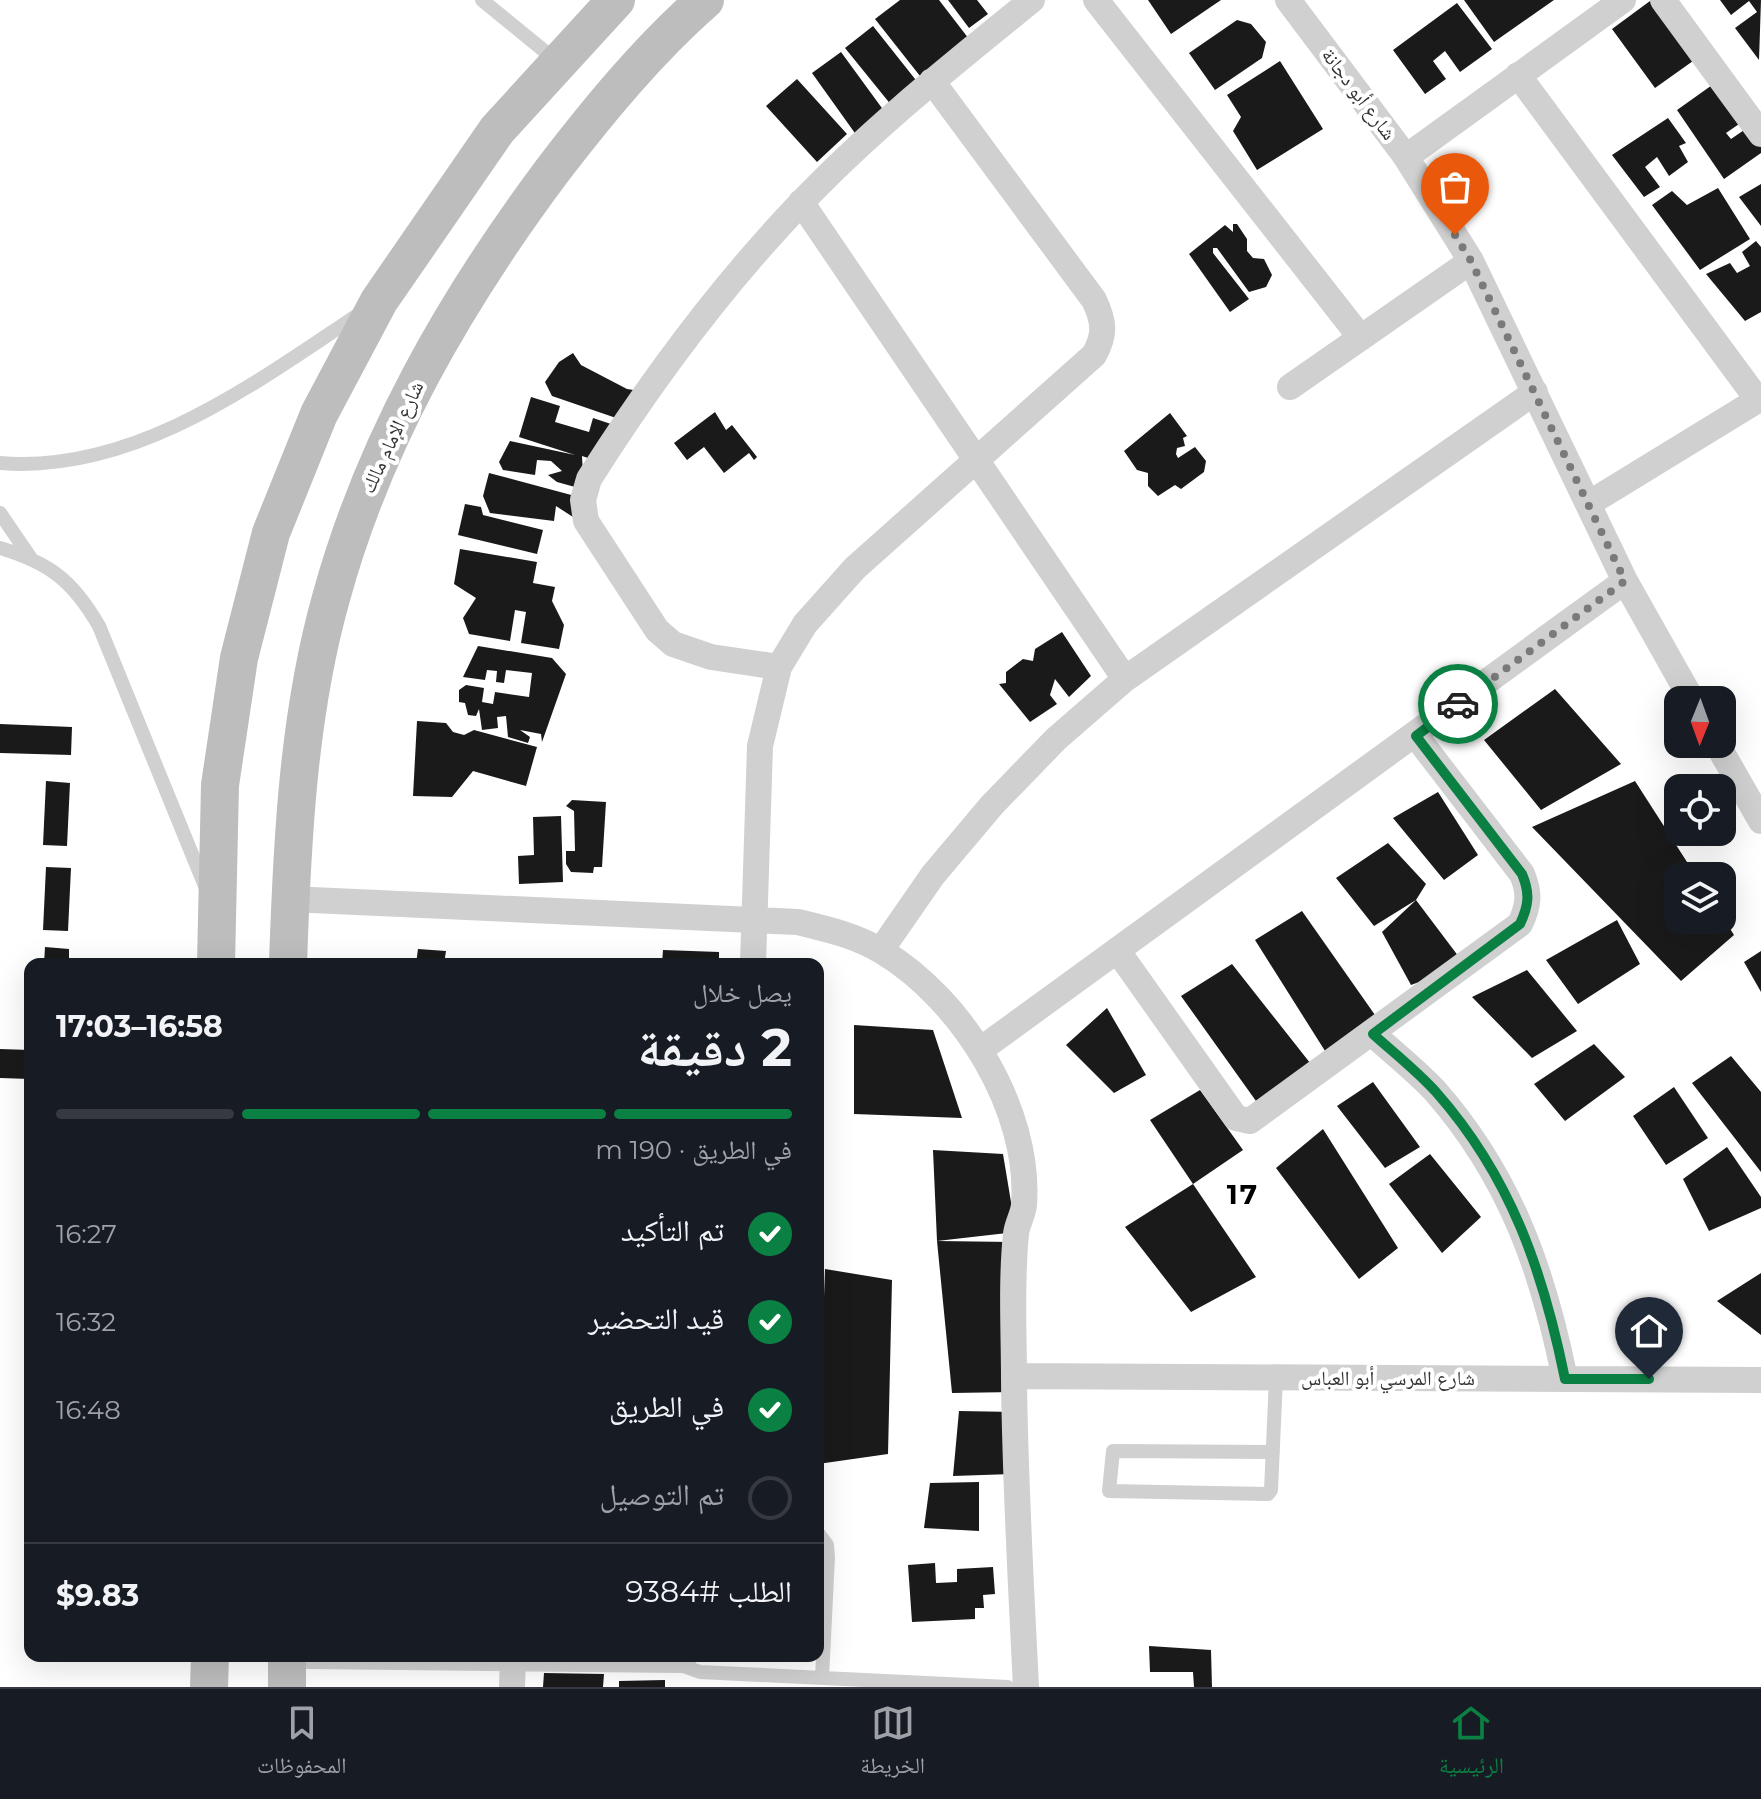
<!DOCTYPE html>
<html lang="ar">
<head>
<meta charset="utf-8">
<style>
  body { margin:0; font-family:Montserrat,"Noto Naskh Arabic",sans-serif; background:#20242c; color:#f1f3f6; direction:rtl; height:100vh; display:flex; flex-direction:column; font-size:30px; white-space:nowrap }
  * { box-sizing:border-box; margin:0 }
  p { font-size:26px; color:#9ea1a6 }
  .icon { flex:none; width:44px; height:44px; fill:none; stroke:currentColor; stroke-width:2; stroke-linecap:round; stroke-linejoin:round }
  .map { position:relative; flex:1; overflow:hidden; direction:ltr }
  .details { position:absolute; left:24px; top:958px; width:800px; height:704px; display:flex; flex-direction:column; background:#171b24; border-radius:16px; box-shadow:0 8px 32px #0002; direction:rtl }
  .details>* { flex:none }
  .needle { width:52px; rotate:181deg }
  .tools { position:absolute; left:1664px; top:686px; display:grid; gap:16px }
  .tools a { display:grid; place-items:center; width:72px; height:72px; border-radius:16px; background:#171b24; box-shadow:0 8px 32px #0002; font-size:40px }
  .pin { position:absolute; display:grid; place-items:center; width:68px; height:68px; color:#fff; margin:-82px -34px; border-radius:50% 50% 50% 0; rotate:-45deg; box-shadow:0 0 8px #0007 }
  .pin .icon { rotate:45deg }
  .courier { position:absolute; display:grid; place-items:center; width:80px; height:80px; margin:-40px; border:6px solid #0b8043; border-radius:50%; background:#fff; color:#222; box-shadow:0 2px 10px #0007 }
  .summary em { font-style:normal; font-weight:700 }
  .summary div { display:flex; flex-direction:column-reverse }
  .summary { display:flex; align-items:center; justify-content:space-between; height:136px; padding:0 32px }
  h1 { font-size:52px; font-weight:700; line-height:60px }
  .bar { display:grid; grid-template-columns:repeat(4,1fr); gap:12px 8px; align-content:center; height:96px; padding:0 32px }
  .bar i { height:10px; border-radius:6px; background:#363941 }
  .bar .active { background:#0b8043 }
  .bar p { grid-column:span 4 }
  .line { display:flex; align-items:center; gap:20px; padding:0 32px; border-top:2px solid #363941 }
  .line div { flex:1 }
  ol { padding:0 32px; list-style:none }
  li { display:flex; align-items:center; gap:24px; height:88px }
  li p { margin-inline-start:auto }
  li .icon { padding:8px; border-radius:50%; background:#0b8043; color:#fff; stroke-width:4 }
  li:last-child { color:#9ea1a6 }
  li i { width:44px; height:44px; border:4px solid #363941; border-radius:50% }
  .dock { display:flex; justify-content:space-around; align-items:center; height:112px; border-top:2px solid #363941; background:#171b24; font-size:22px; color:#9ea1a6 }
  .dock a { display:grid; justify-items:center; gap:4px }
  .dock .active { color:#0b8043 }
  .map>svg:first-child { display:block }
</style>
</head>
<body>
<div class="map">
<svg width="1761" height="1687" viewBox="0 0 1761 1687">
  <rect width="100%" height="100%" fill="#fff"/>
  <path fill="#1a1a1a" d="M900,0H939L969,39L920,76L875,19Z
    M948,0H977L988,14L969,28Z
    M1148,0H1221L1171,34Z
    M1464,0H1554L1494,42Z
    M1720,0H1761L1759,60L1735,28L1757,12L1749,1L1731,15Z
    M1650,1L1693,61L1655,88L1612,29Z
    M1457,3L1492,49L1460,72L1445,51L1433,61L1446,79L1425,94L1393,50Z
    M1237,20L1251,24L1266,42L1262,58L1215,90L1189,53Z
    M873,26L919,84L892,106L845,48Z
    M841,52L887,115L857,136L812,73Z
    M1280,61L1323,129L1257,170L1233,131L1241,117L1227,95Z
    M797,79L847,134L817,162L766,106Z
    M1715,83L1742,122L1726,133L1731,139L1750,126L1761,142V153L1724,179L1677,110Z
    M1668,118L1686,143L1679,146L1688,162L1669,176L1657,157L1645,167L1660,187L1644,197L1612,155Z
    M1761,184V226L1739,197Z
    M1718,188L1750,239L1700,270L1652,205L1672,191L1687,205Z
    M1233,224H1237L1247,239V251L1253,258L1264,259L1272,275L1266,287L1249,292L1217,248H1213V253L1249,299L1230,312L1189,254L1225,225L1233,232Z
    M1756,241L1761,247V312L1745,321L1706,274L1730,263L1737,273L1750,266L1742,252Z
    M573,353L581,365L627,389L647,392L619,419L552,396L545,382L559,362Z
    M531,397L560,406L555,422L589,432L593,418L614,425L603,463L582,456L583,474L575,487L557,482L548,475L562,471L551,461L537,460L535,475L503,470L499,462L510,441L575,455L519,437Z
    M715,412L726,430L732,425L757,457L754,460L749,453L724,473L704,447L687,460L674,443Z
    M1170,413L1187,436L1183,438L1185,446L1177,448L1176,454L1178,458L1195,447L1206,461L1204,472L1181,489L1175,485L1158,496L1148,486V473L1137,470L1124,451Z
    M489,473L575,496L573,517L556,506L554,521L490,513L483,496Z
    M465,504L481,507L483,515L543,530L537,554L458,535Z
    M460,549L537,562L533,583L555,587L552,601L564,625L559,649L521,643L526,612L515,610L510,641L469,634L463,618L476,598L454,584Z
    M1062,632L1091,676L1069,697L1055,679L1050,695L1057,704L1030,722L999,684L1006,683V672L1023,659L1033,661L1035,649Z
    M478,646L552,658L566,674L542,742L541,734L520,730L530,737L528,743L508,737L506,716L497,717L498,728L482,730L479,709L476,716L468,715L465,703L459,702V690L466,685L484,688L482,702L493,704L495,692L529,697L532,673L506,670L504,683L496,682L497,671L487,670L485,680L463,677Z
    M1555,689L1621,764L1541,810L1484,740Z
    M417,721L446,723L453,732L464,735L474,730L537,747L526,786L473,771L452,797L413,796Z
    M0,724L72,727L71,755L0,753Z
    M46,781L70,783L67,846L43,845Z
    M1635,781L1696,876H1678V920H1722V916L1734,935L1681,981L1532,827Z
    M1438,792L1478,855L1444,880L1393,818Z
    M572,800L606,802L602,867H594L593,873L571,872L566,864V851H575L574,811L566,806Z
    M561,816L563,882L519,884L518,856L534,855L533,817Z
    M1388,843L1426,884L1416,900L1374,926L1336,878Z
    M46,867L71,868L68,931L43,930Z
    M1416,900L1465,965L1411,985L1382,932Z
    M1302,911L1375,1015L1332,1062L1255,940Z
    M1617,920L1640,964L1578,1004L1546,960Z
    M45,947L69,949V964H44Z
    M418,949L446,951L444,964H416Z
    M663,950L719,952V964H662Z
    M1761,951V992L1744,962Z
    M1232,964L1318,1073L1256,1101L1181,996Z
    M1527,970L1577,1031L1532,1058L1472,997Z
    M1107,1008L1146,1075L1114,1093L1066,1045Z
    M854,1025L933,1030L962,1118L854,1114Z
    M1594,1044L1625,1077L1565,1121L1534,1084Z
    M0,1049L30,1050V1079L0,1078Z
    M1731,1056L1761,1092V1172L1692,1083Z
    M1373,1082L1420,1147L1385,1168L1337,1106Z
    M1674,1087L1708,1138L1666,1165L1633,1116Z
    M1200,1090L1243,1150L1193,1184L1150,1120Z
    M1323,1129L1398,1248L1359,1279L1276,1168Z
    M1727,1147L1761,1197V1208L1709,1231L1683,1179Z
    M933,1150L1003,1154L1016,1232L937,1241L1013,1242L1015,1392L952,1393L937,1241Z
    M1430,1154L1481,1217L1442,1253L1389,1184Z
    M1193,1184L1256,1277L1191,1312L1125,1227Z
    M825,1269L892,1280L888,1454L818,1464Z
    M1761,1273V1335L1717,1301Z
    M959,1411L1016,1412L1012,1474L953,1476Z
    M979,1482V1531L924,1528L930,1483Z
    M935,1563L936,1583L957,1582V1569L993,1567L995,1594L983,1595L984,1608H975V1619L912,1622L908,1565Z
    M1149,1646L1211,1650L1212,1687H1194L1193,1672H1150Z
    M544,1673L604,1674L603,1687H543Z
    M665,1680V1687H619V1681Z"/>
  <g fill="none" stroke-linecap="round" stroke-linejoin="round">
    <path stroke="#d0d0d0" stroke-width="14" d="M482,0L559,63
      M0,463C135,474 255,383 362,312
      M0,513L30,557
      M0,548C50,563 73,581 99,626L205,886
      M1273,1452L1113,1451L1109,1491L1268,1494L1271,1490L1276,1378
      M818,1533L827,1545L828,1557L822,1678
      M683,1656L686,1667L700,1672L1008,1687"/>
    <path stroke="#d0d0d0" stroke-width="26" d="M1096,0L1361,338
      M1288,0L1406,157L1471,261L1625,581L1692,700
      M1663,0L1761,134
      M1518,75L1758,400
      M1406,157L1623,0
      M801,202L1125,679
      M1290,387L1471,261
      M1588,504L1761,398
      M779,667L711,657L673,644L657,630L586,521L583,500L589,479C651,381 719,289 799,205C870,130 952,65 1032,0
      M1717,744L1761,821
      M290,899L798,922C827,929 857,936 883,952C962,1000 1031,1109 1024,1205C1023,1215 1017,1224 1016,1234C1011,1281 1014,1332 1014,1379C1015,1482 1021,1585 1026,1687
      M881,950L933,875L992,805L1056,739L1125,679L1535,392
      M1117,950L1236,1118L1250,1121L1520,924C1529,905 1530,893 1522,874L1416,736
      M753,964L760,746L779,667L805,624L855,568L1094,355C1106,334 1104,321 1094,300L932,81
      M1373,1034C1393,1053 1417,1071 1436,1092C1510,1177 1543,1270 1565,1379
      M980,1050L1625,581
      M1014,1376L1761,1380
      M309,1656L683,1660
      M512,1687L513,1657"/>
    <path stroke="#bdbdbd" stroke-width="38" d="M216,964L220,785L239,658L271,533L319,414L379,301L497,130L616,0
      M288,964C292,843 298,715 331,598C374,441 455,301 552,171C598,111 648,50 705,0
      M209,1687L210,1656
      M287,1687V1656"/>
  </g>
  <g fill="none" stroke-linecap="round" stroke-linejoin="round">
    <path stroke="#7a7a7a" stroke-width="8" stroke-dasharray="0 14.4" d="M1455,235L1471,261L1625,581L1458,704"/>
    <path stroke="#0b8043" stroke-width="10" d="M1458,704L1416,736L1522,874C1530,893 1529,905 1520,924L1373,1034C1394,1053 1417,1071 1436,1092C1511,1177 1543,1271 1565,1379H1649"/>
  </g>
  <g text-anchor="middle" stroke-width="8" stroke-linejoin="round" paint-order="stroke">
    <g font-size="20" fill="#333" stroke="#fff">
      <text transform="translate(1359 94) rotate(53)" y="7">شارع أبو دجانة</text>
      <text transform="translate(392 437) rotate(-65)" y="7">شارع الإمام مالك</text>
      <text x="1388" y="1385">شارع المرسي أبو العباس</text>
    </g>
    <g font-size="28" font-weight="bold" letter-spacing="2" fill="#000" stroke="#fff">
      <text x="1243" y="1204">17</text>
    </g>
  </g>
</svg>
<div class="tools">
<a><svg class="needle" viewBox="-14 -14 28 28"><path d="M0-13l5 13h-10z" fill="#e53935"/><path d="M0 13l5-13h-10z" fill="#9ea1a6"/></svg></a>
<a><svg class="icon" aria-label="locate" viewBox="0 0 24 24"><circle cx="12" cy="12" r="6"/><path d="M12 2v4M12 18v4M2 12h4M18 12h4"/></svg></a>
<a><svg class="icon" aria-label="layers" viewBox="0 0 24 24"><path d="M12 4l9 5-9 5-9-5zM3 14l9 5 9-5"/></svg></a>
</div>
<div class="pin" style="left:1455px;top:235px;background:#ea580c"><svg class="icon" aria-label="bag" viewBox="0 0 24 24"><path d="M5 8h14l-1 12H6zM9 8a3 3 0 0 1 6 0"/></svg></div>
<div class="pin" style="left:1649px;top:1379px;background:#1f2937"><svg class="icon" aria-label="home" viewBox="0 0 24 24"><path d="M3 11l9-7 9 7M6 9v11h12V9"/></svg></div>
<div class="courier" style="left:1458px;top:704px"><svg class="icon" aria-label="car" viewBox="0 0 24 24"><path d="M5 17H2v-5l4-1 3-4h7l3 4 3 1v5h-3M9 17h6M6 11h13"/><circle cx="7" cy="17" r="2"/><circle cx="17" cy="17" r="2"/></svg></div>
<section class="details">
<div class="summary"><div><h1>2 دقيقة</h1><p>يصل خلال</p></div><em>16:58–17:03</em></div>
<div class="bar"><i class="active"></i><i class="active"></i><i class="active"></i><i></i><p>في الطريق · 190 m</p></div>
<ol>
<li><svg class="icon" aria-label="check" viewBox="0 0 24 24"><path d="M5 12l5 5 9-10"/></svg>تم التأكيد<p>16:27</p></li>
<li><svg class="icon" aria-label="check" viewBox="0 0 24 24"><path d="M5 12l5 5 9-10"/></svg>قيد التحضير<p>16:32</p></li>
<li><svg class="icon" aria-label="check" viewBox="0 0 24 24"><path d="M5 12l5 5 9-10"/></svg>في الطريق<p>16:48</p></li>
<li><i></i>تم التوصيل</li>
</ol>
<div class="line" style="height:104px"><div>الطلب #9384</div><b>$9.83</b></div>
</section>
</div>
<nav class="dock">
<a class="active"><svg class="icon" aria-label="home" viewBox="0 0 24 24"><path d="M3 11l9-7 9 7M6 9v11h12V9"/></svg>الرئيسية</a>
<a><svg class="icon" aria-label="map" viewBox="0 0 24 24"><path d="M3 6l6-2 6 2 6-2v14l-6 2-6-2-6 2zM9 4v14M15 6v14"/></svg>الخريطة</a>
<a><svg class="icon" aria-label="saved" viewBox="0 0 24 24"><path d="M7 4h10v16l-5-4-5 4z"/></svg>المحفوظات</a>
</nav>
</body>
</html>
